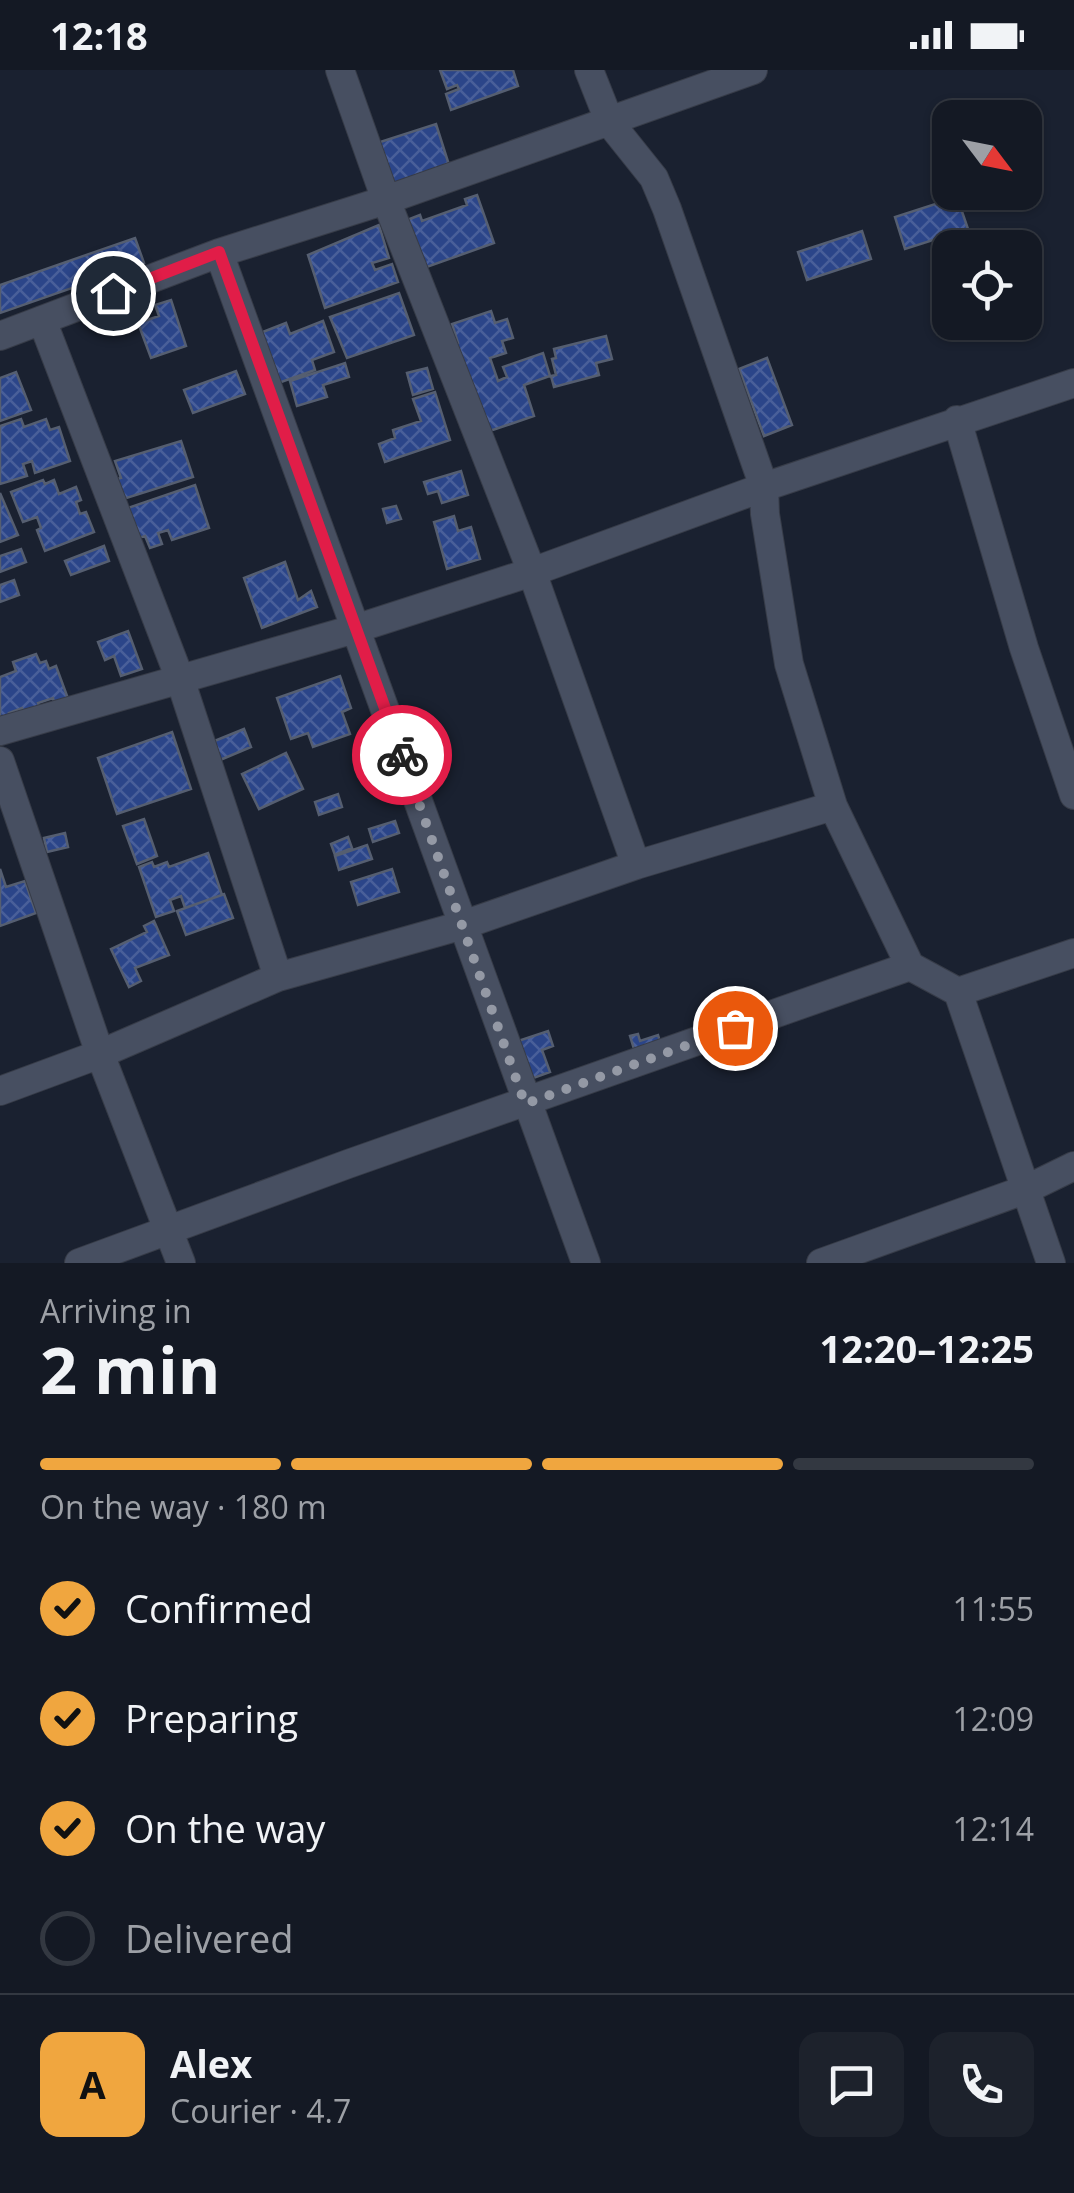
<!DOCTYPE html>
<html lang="en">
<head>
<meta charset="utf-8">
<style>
  body { margin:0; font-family:"Open Sans",sans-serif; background:#1d222c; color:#f1f3f6; height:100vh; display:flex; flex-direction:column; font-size:38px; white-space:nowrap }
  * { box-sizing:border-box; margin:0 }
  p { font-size:32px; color:#9da0a6 }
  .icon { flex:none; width:55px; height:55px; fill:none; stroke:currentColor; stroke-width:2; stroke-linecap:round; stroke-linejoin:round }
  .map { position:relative; height:1193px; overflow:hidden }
  .drawer { display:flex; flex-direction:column; background:#141924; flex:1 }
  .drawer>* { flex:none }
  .needle { width:65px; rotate:122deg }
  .buttons { position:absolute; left:932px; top:30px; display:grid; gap:20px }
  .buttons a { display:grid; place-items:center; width:110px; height:110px; border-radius:20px; background:#141924; box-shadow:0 2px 8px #0004,0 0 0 2px #333841; font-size:50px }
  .pin { position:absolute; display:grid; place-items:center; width:85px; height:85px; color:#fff; margin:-42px; border:5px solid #fff; border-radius:50%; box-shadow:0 2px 10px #0007 }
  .courier { position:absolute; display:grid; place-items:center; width:100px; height:100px; margin:-50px; border:8px solid #e11d48; border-radius:50%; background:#fff; color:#222; box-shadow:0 2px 12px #0007 }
  .headline em { font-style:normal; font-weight:700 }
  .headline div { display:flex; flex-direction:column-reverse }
  .headline { display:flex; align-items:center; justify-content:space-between; height:170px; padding:0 40px }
  h1 { font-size:65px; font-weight:700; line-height:75px }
  .bar { display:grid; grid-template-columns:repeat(4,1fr); gap:15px 10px; align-content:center; height:120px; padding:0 40px }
  .bar i { height:12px; border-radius:8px; background:#333841 }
  .bar .active { background:#f0a63f }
  .bar p { grid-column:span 4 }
  .line { display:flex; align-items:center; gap:25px; padding:0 40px; border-top:2px solid #333841 }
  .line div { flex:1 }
  .round { display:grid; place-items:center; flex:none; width:105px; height:105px; border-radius:20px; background:#1d222c }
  ol { padding:0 40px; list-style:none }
  li { display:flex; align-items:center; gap:30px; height:110px }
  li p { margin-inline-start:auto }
  li .icon { padding:10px; border-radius:50%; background:#f0a63f; color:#111; stroke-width:4 }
  li:last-child { color:#9da0a6 }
  li i { width:55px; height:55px; border:5px solid #333841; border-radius:50% }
  .status { display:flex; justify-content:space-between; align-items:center; height:70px; padding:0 50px; background:#141924; direction:ltr }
  .status svg { height:28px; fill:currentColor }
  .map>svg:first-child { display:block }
</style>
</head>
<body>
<div class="status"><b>12:18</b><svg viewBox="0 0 49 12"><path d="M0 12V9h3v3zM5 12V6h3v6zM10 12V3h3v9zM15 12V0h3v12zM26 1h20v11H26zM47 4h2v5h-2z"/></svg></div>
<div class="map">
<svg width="1074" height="1193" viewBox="0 0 1074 1193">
  <defs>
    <pattern id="building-cross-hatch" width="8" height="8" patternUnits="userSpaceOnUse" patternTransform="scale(2.5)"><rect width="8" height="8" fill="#2b4589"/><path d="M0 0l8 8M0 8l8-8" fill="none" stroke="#495f9a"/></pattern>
  </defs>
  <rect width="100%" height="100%" fill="#1a2130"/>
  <path fill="url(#building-cross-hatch)" stroke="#555e70" stroke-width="2.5" d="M440,0H513L518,16L451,40L446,24L459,19L457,15L447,19Z
    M436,54L450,98L394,117L380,72Z
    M477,125L494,173L424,198L407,150L420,145L422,151L467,135L465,129Z
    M957,127L968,159L905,179L895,147Z
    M379,155L389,188L372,193L375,200L392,194L398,212L325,238L308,185Z
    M862,161L871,189L807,210L798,182Z
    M135,168L144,193L0,243V215Z
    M399,223L414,265L347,288L330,247Z
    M171,230L186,276L151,288L138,253L159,246L155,235Z
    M491,241L495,253L507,249L513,268L502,271L506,283L490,288L498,311L507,307L503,297L543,283L550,306L524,315L534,346L481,364L452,275L458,273L452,254Z
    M323,251L334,282L312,290L315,300L273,315L255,265L286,253L290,264Z
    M606,266L612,289L596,293L599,305L554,317L551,306L556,305L552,289L556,288L554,279Z
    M767,288L792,355L764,366L739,299Z
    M345,293L349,307L323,315L327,327L297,336L290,311Z
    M427,298L433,319L413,325L407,303Z
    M236,301L245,324L193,343L184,320Z
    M16,302L31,340L0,351V308Z
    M435,322L450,370L385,392L379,374L395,368L393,360L421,351L413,329Z
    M21,349L24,357L46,349L50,360L59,357L70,391L35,403L32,391L23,394L27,406L0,414V356Z
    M181,371L193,407L117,431L110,411L121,408L115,391Z
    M461,401L468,425L442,433L438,421L428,424L424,412Z
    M43,410L45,414L54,410L59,424L76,417L81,430L76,432L80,444L86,442L94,462L45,481L37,460L41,458L37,447L23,452L11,422Z
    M195,415L209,458L172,470L168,460L158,463L162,474L150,478L145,466L132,470L122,440Z
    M0,423L18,465L0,472Z
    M396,436L401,449L387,453L383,439Z
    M454,446L458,461L471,457L480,489L447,499L434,452Z
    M104,476L109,491L71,505L65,491Z
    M21,479L26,492L0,502V486Z
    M285,492L298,530L311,521L317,537L262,558L244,508Z
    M14,510L19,525L0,532V515Z
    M128,561L142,599L121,606L114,586L105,590L98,572Z
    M36,584L40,593L46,591L49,599L56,596L70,634L56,639L53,628L38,633L40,640L25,645L22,638L9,643L13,653L0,658V607L16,601L13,592Z
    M340,606L351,638L342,642L350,664L313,677L308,663L291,669L277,628Z
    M244,659L251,677L220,690L212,672Z
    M172,662L191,719L117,744L98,688Z
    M286,683L303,719L259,739L242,704Z
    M338,724L342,737L319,745L315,732Z
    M144,749L157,786L137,794L123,756Z
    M395,751L399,763L373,772L369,759Z
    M65,763L68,777L47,782L44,768Z
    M348,767L352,778L335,785L331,774Z
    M367,775L372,789L339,800L335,786Z
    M208,783L222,825L185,838L181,826L170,830L174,841L156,847L139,797L152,792L154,797L167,792L169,797Z
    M0,799L6,817L25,811L36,843L0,856Z
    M392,799L399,822L358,835L351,812Z
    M224,824L233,848L186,865L177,841Z
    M154,851L169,885L135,898L141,911L129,917L111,879L147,862L144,856Z
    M548,961L553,976L542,980L550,1002L528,1010L515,972Z
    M638,964L640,971L658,965L663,981L637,989L630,966Z"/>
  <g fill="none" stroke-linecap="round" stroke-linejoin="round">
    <defs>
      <path id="minor" d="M340,0L386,130L532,502L636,795
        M589,0L610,53L654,108L667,139L764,417L765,444L789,594L833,736L910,896L958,922L1074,883
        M219,183L586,1193
        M42,250L180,609L278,907
        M0,266L219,183L386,130L753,0
        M957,350L1024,578L1074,725
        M0,661L358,558L532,502L764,417L1074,313
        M0,691L100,984L181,1193
        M958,922L1051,1193
        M0,1021L100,984L278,907L463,855L636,795L833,736
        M79,1193L348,1094L910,896
        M821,1193L1027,1119L1074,1096"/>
    </defs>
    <use href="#minor" stroke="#373c48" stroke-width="30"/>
    <use href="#minor" stroke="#474f61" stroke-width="28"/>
  </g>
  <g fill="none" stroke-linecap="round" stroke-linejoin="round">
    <path stroke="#9499a5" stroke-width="10" stroke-dasharray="0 18" d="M402,685L525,1034L735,958"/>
    <path stroke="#e11d48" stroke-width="12" d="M113,223L219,182L402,685"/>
  </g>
</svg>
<div class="buttons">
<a><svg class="needle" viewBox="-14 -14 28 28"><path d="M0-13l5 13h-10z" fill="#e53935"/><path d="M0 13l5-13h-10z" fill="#9da0a6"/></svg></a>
<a><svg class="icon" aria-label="locate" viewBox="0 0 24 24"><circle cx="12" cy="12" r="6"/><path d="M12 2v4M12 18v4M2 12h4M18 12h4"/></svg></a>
</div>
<div class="pin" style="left:735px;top:958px;background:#ea580c"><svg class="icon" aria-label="bag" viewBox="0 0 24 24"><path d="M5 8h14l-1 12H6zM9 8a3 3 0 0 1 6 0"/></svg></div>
<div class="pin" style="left:113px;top:223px;background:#1f2937"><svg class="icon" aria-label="home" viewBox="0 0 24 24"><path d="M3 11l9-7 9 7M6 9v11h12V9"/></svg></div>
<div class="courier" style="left:402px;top:685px"><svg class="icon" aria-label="bike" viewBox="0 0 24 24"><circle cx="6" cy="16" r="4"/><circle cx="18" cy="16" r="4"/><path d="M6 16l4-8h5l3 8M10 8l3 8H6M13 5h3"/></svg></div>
</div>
<section class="drawer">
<div class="headline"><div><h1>2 min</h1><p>Arriving in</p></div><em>12:20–12:25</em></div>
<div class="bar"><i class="active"></i><i class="active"></i><i class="active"></i><i></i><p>On the way · 180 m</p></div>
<ol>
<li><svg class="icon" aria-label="check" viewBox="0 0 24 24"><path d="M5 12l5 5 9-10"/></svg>Confirmed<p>11:55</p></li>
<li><svg class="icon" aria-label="check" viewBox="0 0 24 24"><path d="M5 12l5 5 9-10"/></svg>Preparing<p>12:09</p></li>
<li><svg class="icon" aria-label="check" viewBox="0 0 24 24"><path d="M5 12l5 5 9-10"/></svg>On the way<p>12:14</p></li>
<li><i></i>Delivered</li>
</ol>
<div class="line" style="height:180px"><b class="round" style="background:#f0a63f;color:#111">A</b><div><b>Alex</b><p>Courier · 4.7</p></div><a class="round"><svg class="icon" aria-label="chat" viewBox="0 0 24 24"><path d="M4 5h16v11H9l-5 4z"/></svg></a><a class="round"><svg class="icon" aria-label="phone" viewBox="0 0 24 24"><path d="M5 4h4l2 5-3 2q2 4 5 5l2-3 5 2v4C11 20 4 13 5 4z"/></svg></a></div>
</section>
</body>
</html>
